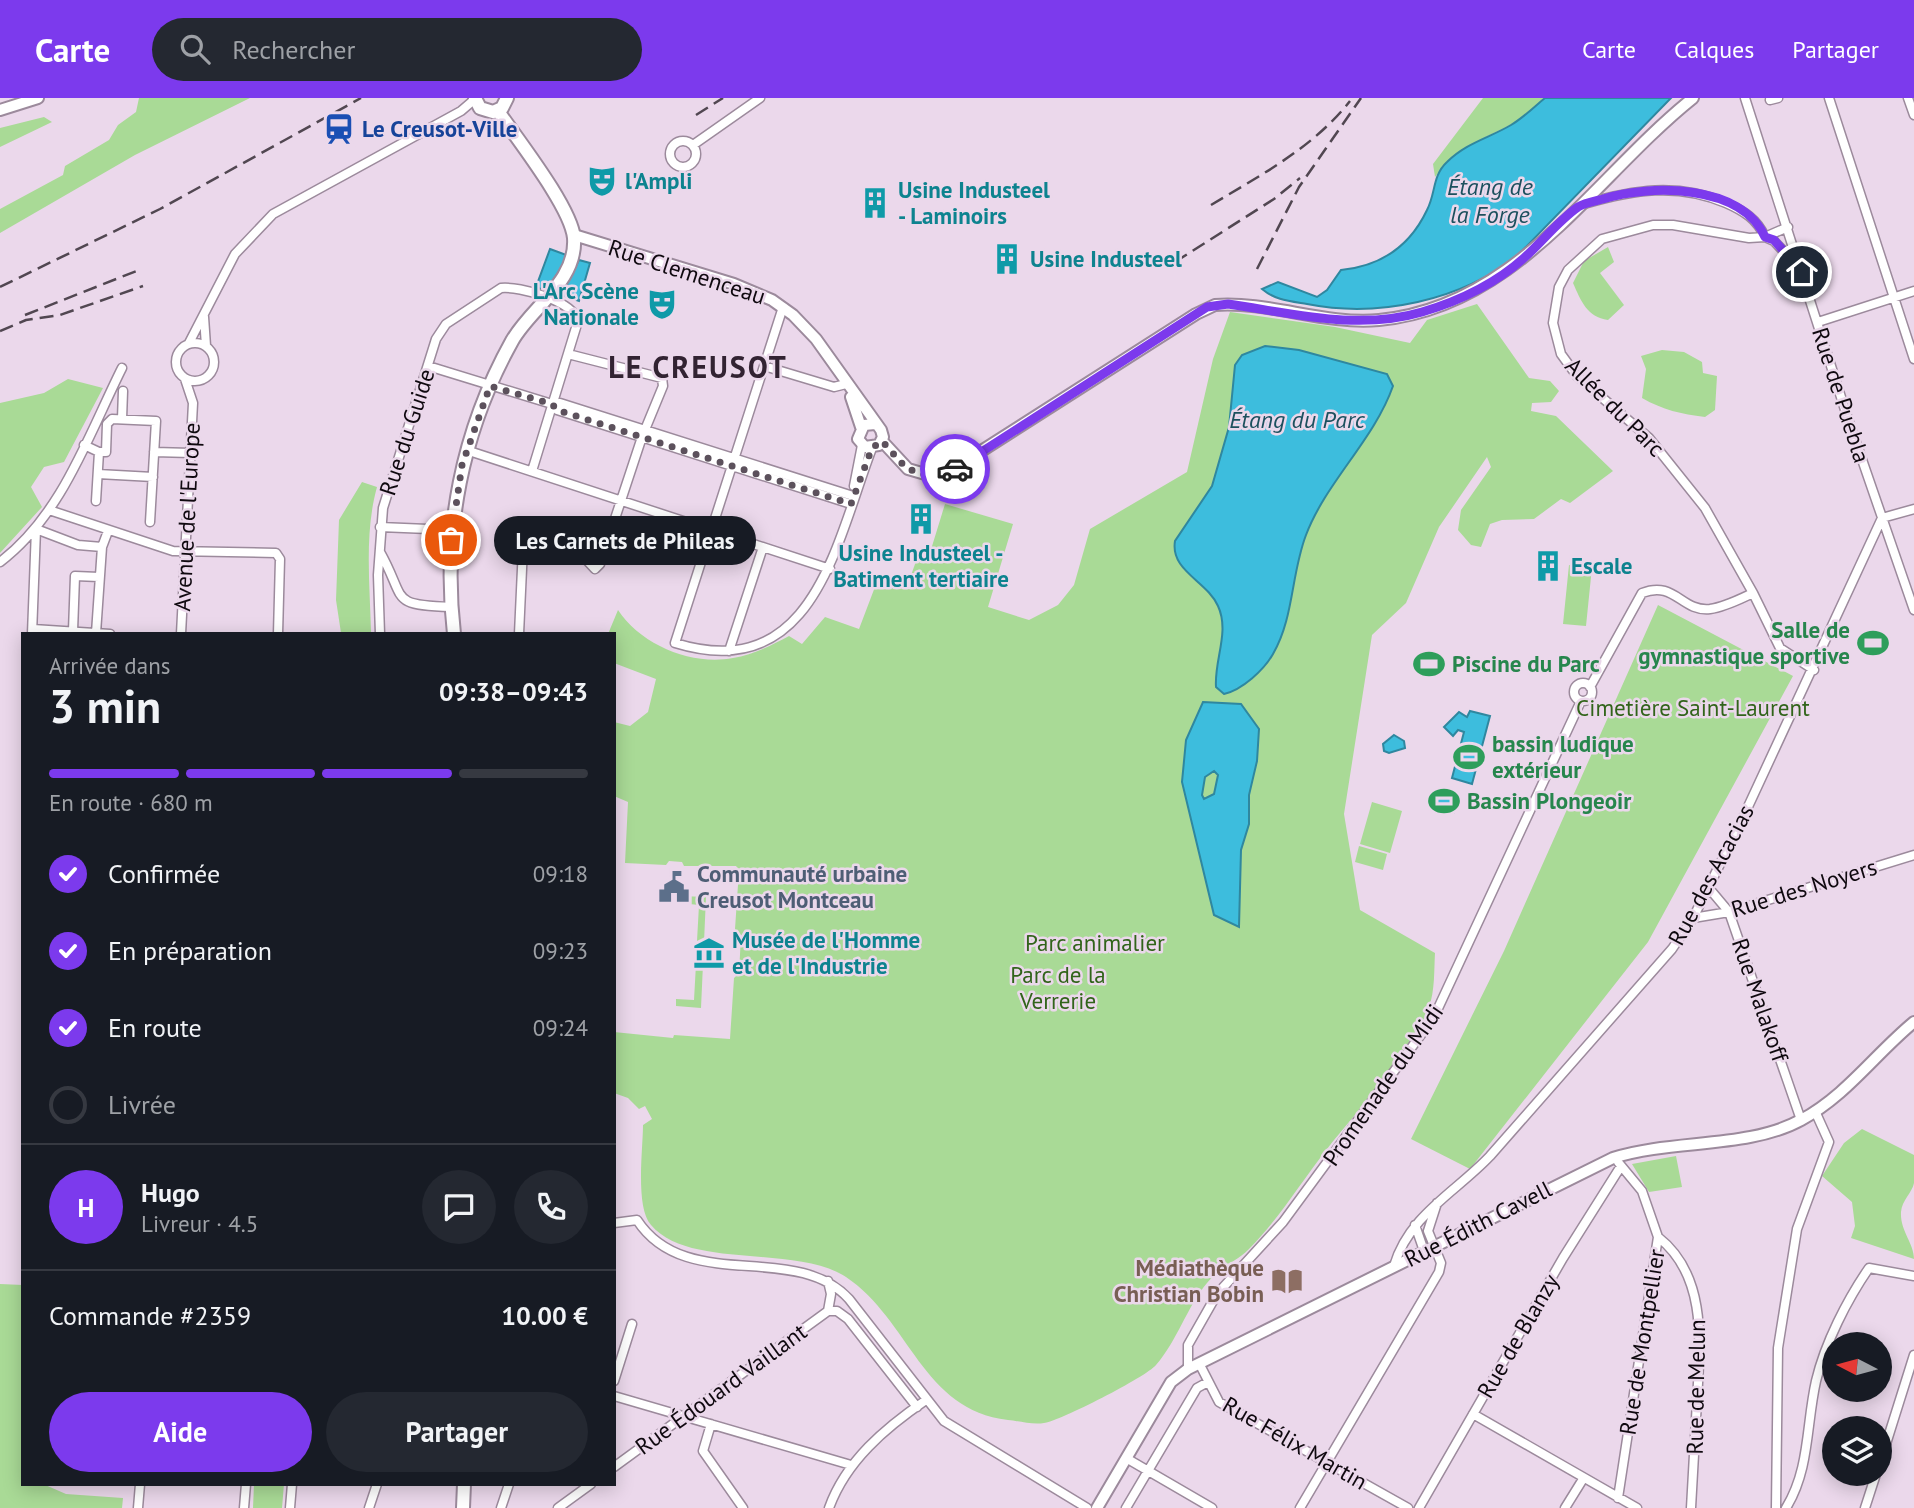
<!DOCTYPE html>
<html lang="fr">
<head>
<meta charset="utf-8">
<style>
  body { margin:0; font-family:"PT Sans",sans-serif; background:#242831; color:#f1f3f6; height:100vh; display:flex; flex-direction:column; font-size:26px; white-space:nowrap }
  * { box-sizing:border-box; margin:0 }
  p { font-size:23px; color:#9ea1a6 }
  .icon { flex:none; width:38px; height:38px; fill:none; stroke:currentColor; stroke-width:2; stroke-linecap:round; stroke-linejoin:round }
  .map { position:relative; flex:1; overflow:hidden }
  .details { position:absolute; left:21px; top:534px; width:595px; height:854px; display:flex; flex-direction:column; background:#171b24; border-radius:0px; box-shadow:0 4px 18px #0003 }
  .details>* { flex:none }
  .needle { width:46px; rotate:276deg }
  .controls { position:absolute; left:1822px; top:1234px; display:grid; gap:14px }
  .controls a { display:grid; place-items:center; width:70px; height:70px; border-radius:50%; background:#171b24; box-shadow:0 4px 18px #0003; font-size:35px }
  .pin { position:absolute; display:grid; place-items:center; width:60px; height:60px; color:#fff; margin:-30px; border:4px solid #fff; border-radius:50%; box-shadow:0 2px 7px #0007 }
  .courier { position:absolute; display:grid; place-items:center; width:70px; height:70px; margin:-35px; border:5px solid #7c3aed; border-radius:50%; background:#fff; color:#222; box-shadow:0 2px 9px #0007 }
  .bubble { position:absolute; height:49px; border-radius:24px; background:#171b24; box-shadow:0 4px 18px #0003; font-size:23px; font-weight:600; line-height:49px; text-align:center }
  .headline em { font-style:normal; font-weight:600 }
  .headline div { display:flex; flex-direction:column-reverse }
  .headline { display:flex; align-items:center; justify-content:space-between; height:119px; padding:0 28px }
  h1 { font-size:46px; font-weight:600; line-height:52px }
  .bar { display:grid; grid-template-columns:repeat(4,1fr); gap:10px 7px; align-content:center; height:84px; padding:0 28px }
  .bar i { height:9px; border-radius:5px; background:#363941 }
  .bar .active { background:#7c3aed }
  .bar p { grid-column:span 4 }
  .line { display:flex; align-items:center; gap:18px; padding:0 28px; border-top:2px solid #363941 }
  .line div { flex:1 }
  .round { display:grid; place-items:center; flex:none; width:74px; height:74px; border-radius:37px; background:#242831 }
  ol { padding:0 28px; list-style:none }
  li { display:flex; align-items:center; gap:21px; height:77px }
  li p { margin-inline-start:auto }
  li .icon { padding:7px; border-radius:50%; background:#7c3aed; color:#fff; stroke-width:4 }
  li:last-child { color:#9ea1a6 }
  li i { width:38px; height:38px; border:4px solid #363941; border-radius:50% }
  .button { display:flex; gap:14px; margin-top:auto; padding:14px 28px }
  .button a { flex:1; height:80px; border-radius:42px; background:#7c3aed; color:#fff; font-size:28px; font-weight:600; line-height:80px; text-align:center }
  .button a+a { background:#242831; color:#f1f3f6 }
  header { display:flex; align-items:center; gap:42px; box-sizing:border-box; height:98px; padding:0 35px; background:#7c3aed; color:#fff }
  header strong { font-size:33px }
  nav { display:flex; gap:38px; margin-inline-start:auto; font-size:24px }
  .search { width:490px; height:63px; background:#242831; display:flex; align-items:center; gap:18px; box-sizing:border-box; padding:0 24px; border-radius:38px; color:#9ea1a6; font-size:26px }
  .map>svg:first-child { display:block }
</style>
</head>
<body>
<header>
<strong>Carte</strong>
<div class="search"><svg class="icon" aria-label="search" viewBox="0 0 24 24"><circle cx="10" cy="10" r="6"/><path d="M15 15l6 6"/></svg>Rechercher</div>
<nav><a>Carte</a><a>Calques</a><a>Partager</a></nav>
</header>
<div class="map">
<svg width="1914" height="1410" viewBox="0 0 1914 1410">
  <rect width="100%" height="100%" fill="#ebd8eb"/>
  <path fill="#a9da96" d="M139,0H250L135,57L0,135V111L63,77L65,68L109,42L118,27L136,14Z
    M1483,0H1545C1534,9 1523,20 1510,27C1476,45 1461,46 1435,79L1433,66Z
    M44,19L52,24L0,49V30Z
    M1608,149L1614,164L1600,175L1624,207L1608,222C1587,219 1581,203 1573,185L1584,163Z
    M1477,206L1529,280L1550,283L1559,293L1551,304L1532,305L1531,313L1556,318L1613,373L1570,405L1561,401L1534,421L1502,422L1490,426L1481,449L1471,447L1458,432L1461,412L1491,369L1487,359L1439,429L1406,505L1372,537L1344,716L1360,812L1435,855C1434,872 1435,893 1429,909C1408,963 1362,1006 1327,1051C1301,1084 1279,1121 1249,1151C1236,1164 1221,1168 1207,1185C1187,1209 1177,1243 1156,1267C1146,1279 1060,1323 1044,1325C1033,1327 1019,1323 1008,1322C922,1312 910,1222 846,1179C795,1146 689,1172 651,1127C635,1109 643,1051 643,1027L652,1021L645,1008L639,1011L628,1000L614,995V934L673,940L674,937L730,941L734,880L739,875L741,838L735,831L739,772L736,768H684L682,764L669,763L666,767L625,765L628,704L614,698V624L630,628L648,614L656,581L614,565V536H608L618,512C641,547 692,568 733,560C753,557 772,547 789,538L802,546L825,519L859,531L878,481L895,485L899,477L910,480L919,455L929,458L945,406L1013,426L988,509L1029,522L1058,507L1074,487L1090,431L1187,374L1213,261L1230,214L1335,229L1410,245L1427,222Z
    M1662,252L1684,254L1702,264L1703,275L1717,278L1715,312L1705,319C1681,316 1663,312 1642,300L1646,271L1641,258Z
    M68,281L103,290L64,364L44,369L31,389L42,409L0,455V305L44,295Z
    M362,384L377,389C364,435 370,488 371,535H341L336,502L339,422Z
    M1569,467L1592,469L1586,528L1563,526Z
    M1658,507L1793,578L1648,844L1470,1071L1411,1041L1504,853Z
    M1372,704L1402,713L1390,755L1360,746Z
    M1359,748L1387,756L1383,772L1355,764Z
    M681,798L706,799L704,844L697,843L699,807L680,805Z
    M696,866H703L701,910L676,908V901L694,902Z
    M1862,1031L1914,1057C1914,1065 1914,1076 1914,1085C1912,1095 1902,1102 1901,1114C1900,1133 1914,1145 1914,1161L1851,1140L1855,1128L1852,1104L1822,1078L1844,1045Z
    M1676,1058L1682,1089L1649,1094L1632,1066Z
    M0,1186L23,1187V1386H43L66,1396L123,1400L122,1410H0Z
    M254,1386H284L282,1410H253Z"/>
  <path fill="#3dbddd" stroke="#2f879f" stroke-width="2" fill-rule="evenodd" d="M1545,0H1671L1518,157C1461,203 1378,220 1307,206C1289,203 1275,202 1262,191L1278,184L1317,199L1327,192L1341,172C1382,168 1410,148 1427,112C1436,95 1432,78 1447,64C1466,45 1489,40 1511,27C1523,20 1534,9 1545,0Z
    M550,151L569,158L546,193L536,189Z
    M579,162L590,165L579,203L561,197Z
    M1265,248L1299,252L1387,276L1393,288C1374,342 1326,384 1306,437C1291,476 1294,520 1273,556C1264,572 1242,592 1224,596L1216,589C1214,562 1230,534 1218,508C1207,483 1170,473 1175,443L1212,388L1229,329L1235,267L1242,257Z
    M1203,604L1241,606L1259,631L1257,663L1249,697V726L1241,752L1239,829L1214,817L1182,684L1186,642ZM1214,673L1218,677L1214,696L1204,701L1202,697L1205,679Z
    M1470,613L1490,618L1472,686L1452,680L1464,634L1458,632L1453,638L1444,629L1459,614L1467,619Z
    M1394,637L1404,643L1405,650L1389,655L1384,653L1383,646Z
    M1434,693L1457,698L1454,714L1431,709Z"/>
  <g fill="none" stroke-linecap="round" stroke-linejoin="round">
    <defs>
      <path id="minor" d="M1745,0L1848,321L1914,512
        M1829,0L1914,261
        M1908,0L1914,17
        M1770,2L1778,0
        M670 56a13 13 0 1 1 26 0a13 13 0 1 1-26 0Z
        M693,47L760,0
        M1584,106C1633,92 1677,84 1726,105C1744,113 1757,121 1765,139
        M1788,129L1765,139L1749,140L1673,127H1653L1602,141L1568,172L1559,189L1553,225L1561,256L1577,278L1649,340L1705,410L1753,495L1780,550L1814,572
        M1765,139L1774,143L1801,172
        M783,209L675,545C814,588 836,444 872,350
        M204,219L206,248
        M1818,224L1914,193
        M176 264a19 19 0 1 1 38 0a19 19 0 1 1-38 0Z
        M189,245L235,156L273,116L461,13L475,1
        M428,268L552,306L560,305L853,398
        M764,268L834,289L846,286
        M552,306L557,312L851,406
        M122,321L123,293
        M84,347L99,354L96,403
        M466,352L830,471
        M99,354H106L107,326L112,321L156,323L150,424
        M154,354L191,355
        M98,376L153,379
        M854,388L862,347
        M49,412L173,453L276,455L280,461L278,536
        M380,429L452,432
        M380,454C407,502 388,507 451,509
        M0,464C62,417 88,338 122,270
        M33,531L110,536
        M73,533L75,478L99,479
        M96,535L102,449L108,433
        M32,536L36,431L78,447L102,449
        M181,536L193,305L185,281
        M380,536L378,477L383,410L436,241L446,226L501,190C520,188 573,203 578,223L532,373
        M519,536L523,449L534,439C561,436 578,452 595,471L600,466L642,339L663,288L662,280L568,256
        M729,553L763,449
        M1574 594a9 9 0 1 1 18 0a9 9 0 1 1-18 0Z
        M1590,589L1642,495C1675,482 1681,514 1710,511C1725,509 1740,501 1753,495
        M1708,789L1729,814L1801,1022
        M1693,820L1729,814L1914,757
        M1618,1064L1642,1093L1658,1139L1618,1400
        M614,1125L637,1122C686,1197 795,1142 849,1201L944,1323L1087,1410
        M1415,1127L1424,1153
        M1658,1139C1708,1178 1700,1247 1697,1303C1695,1339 1693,1374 1691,1410
        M1394,1168C1409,1117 1456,1094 1490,1058L1672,851L1693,820L1740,726L1882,420L1914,411
        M828,1213H837L848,1221L917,1309
        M828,1213L831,1196L828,1183
        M1199,1265L1219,1304L1408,1410
        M1188,1271V1247L1217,1196L1283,1124L1434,919L1581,603
        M614,1283L632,1226
        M614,1298L851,1367
        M1473,1316L1637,1410
        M711,1326L703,1353L743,1410
        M1126,1360L1212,1410
        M1880,1365L1914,1257
        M614,1369L828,1213
        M138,1410L140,1386
        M244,1410L246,1386
        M290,1410L292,1386
        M369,1410L377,1386
        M501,1410L509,1386
        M558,1410L591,1386
        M829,1410C846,1363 885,1330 926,1302
        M1126,1410L1197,1290L1208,1284
        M1300,1410L1439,1174L1441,1165L1428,1133L1437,1105
        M1419,1410L1563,1160L1621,1068
        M1565,1410L1583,1381
        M1776,1410L1778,1250L1797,1131L1829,1044L1815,1013
        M1786,1410C1810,1371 1806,1327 1816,1283C1825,1245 1847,1202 1869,1170L1914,1178
        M1865,1410L1876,1376"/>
      <path id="tertiary" d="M0,12L38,0
        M574,137L734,186L772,202L793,217L816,241L881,332L883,339L879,347L865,349L858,341L864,327L875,326
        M851,299L861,329
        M882,343L908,371L939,380L1196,216L1215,207C1270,203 1323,227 1379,222C1518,209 1593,80 1693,0
        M1097,1410L1171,1284L1188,1271L1613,1060C1673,1041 1748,1051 1801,1022C1847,997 1875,956 1914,924"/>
      <path id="secondary" d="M475,0L480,10L493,14L502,10L507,0
        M454,536C442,433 462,333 512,243C531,209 577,184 574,140C571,109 517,41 498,13
        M463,1410L464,1386"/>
    </defs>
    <use href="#minor" stroke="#9c8a9c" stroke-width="11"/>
    <use href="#tertiary" stroke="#9c8a9c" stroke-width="14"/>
    <use href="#secondary" stroke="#9c8a9c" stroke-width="16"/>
    <use href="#minor" stroke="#fff" stroke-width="8"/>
    <use href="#tertiary" stroke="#fff" stroke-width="10"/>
    <use href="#secondary" stroke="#fff" stroke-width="12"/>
    <path stroke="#514751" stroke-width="2.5" stroke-dasharray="14 7" stroke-linecap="butt" d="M696,17L723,0
      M1211,107C1261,77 1314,49 1350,3
      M1175,164L1274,101L1300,80
      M1257,171L1299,89L1361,0
      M0,189L160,111L361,0
      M25,217L139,172
      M0,233L26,222L60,217L143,188"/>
  </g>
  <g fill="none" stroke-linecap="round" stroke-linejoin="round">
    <path stroke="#5c515c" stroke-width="7" stroke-dasharray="0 12.6" d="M451,442L462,367L490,288L552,306L557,312L851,406L872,350L882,343L906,370L936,381L955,371"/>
    <path stroke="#7c3aed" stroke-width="9" d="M955,371L1207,209L1228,206C1291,215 1358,233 1422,214C1459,203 1495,186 1524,160C1542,144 1558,123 1578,109C1584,105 1595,103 1603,101C1650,86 1742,86 1765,139L1774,142L1802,174"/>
  </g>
  <defs>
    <symbol id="station-bare" viewBox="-9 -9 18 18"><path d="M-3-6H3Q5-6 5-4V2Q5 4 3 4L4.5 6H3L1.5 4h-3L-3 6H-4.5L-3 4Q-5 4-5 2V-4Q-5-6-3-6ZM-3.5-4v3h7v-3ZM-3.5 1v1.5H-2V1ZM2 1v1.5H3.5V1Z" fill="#1a4fb4" stroke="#ebd8eb" stroke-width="2.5" paint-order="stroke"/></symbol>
    <symbol id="theatre-bare" viewBox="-9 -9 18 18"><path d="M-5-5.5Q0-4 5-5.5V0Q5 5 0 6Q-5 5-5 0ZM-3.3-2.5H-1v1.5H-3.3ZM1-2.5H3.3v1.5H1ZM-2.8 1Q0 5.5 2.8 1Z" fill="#0f9aa8" stroke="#ebd8eb" stroke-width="2.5" paint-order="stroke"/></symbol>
    <symbol id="building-bare" viewBox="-9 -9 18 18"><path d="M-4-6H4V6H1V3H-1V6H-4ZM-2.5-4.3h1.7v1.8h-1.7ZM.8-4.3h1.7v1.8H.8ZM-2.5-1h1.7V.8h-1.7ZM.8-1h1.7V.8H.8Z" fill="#0f9aa8" stroke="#ebd8eb" stroke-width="2.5" paint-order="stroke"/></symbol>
    <symbol id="stadium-bare" viewBox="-9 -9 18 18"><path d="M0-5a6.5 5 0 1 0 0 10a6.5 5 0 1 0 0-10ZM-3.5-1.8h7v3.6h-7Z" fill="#2e9e5b" stroke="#ebd8eb" stroke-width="2.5" paint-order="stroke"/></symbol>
    <symbol id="civic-bare" viewBox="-9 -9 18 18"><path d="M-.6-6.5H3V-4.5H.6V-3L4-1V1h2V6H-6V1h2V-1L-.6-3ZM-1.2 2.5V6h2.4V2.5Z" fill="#5c6f8a" stroke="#ebd8eb" stroke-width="2.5" paint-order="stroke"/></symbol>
    <symbol id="museum-bare" viewBox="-9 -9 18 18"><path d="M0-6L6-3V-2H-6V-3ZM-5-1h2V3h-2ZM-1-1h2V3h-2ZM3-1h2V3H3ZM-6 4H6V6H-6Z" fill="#0f9aa8" stroke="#ebd8eb" stroke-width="2.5" paint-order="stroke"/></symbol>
    <symbol id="library-bare" viewBox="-9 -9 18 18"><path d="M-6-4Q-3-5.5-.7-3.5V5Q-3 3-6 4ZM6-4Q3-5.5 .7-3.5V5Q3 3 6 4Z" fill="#8d6e63" stroke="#ebd8eb" stroke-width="2.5" paint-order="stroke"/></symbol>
  </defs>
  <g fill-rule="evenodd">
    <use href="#station-bare" x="317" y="9" width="44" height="44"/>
    <use href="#theatre-bare" x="580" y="61" width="44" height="44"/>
    <use href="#building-bare" x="853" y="83" width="44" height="44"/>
    <use href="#building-bare" x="985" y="139" width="44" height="44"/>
    <use href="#theatre-bare" x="640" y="184" width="44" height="44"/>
    <use href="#building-bare" x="899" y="399" width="44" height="44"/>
    <use href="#building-bare" x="1526" y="446" width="44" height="44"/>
    <use href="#stadium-bare" x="1851" y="523" width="44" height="44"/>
    <use href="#stadium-bare" x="1407" y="544" width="44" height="44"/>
    <use href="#stadium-bare" x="1447" y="637" width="44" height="44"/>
    <use href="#stadium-bare" x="1422" y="681" width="44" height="44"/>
    <use href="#civic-bare" x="652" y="767" width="44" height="44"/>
    <use href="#museum-bare" x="687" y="833" width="44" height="44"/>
    <use href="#library-bare" x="1265" y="1161" width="44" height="44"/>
  </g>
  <g text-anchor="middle" stroke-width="5" stroke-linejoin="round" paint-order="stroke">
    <g font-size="23" font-weight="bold" fill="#164399" stroke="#ebd8eb" text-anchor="start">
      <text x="362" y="39">Le Creusot-Ville</text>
    </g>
    <g font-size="23" font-weight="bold" fill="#0d838f" stroke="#ebd8eb" text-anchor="start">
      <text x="625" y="91">l'Ampli</text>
      <text x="898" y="100">Usine Industeel<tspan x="898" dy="26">- Laminoirs</tspan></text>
      <text x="1030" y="169">Usine Industeel</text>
      <text x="639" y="201" text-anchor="end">L'Arc Scène<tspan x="639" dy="26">Nationale</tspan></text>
      <text x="921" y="463" text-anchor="middle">Usine Industeel -<tspan x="921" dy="26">Batiment tertiaire</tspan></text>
      <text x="1571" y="476">Escale</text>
      <text x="732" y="850">Musée de l'Homme<tspan x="732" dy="26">et de l'Industrie</tspan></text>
    </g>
    <g font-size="23" fill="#0f090f" stroke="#ebd8eb">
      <text transform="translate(687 174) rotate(18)" y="8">Rue Clemenceau</text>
      <text transform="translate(1841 297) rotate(72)" y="8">Rue de Puebla</text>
      <text transform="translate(1615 309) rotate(45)" y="8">Allée du Parc</text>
      <text transform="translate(407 334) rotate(-72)" y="8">Rue du Guide</text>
      <text transform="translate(187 419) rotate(-87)" y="8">Avenue de l'Europe</text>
      <text transform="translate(1711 777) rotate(-62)" y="8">Rue des Acacias</text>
      <text transform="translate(1804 790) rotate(-17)" y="8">Rue des Noyers</text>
      <text transform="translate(1760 902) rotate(71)" y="8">Rue Malakoff</text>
      <text transform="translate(1383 987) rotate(-55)" y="8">Promenade du Midi</text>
      <text transform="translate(1478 1126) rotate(-27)" y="8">Rue Édith Cavell</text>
      <text transform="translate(1518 1238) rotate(-60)" y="8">Rue de Blanzy</text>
      <text transform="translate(1642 1244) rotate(-81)" y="8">Rue de Montpellier</text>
      <text transform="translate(1696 1289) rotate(-89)" y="8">Rue de Melun</text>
      <text transform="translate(721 1291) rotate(-36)" y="8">Rue Édouard Vaillant</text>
      <text transform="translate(1295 1345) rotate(30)" y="8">Rue Félix Martin</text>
    </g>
    <g font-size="23" font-weight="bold" fill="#27864d" stroke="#ebd8eb" text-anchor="start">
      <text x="1850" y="540" text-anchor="end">Salle de<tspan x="1850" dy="26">gymnastique sportive</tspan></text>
      <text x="1452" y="574">Piscine du Parc</text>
      <text x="1492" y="654">bassin ludique<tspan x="1492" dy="26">extérieur</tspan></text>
      <text x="1467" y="711">Bassin Plongeoir</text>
    </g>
    <g font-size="23" fill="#31641a" stroke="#ebd8eb">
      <text x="1693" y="618">Cimetière Saint-Laurent</text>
      <text x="1095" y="853">Parc animalier</text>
      <text x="1058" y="885">Parc de la<tspan x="1058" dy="26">Verrerie</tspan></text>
    </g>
    <g font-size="23" font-weight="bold" fill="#4e5e75" stroke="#ebd8eb" text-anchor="start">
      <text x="697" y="784">Communauté urbaine<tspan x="697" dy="26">Creusot Montceau</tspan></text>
    </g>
    <g font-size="23" font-weight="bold" fill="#785e54" stroke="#ebd8eb" text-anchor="end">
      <text x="1264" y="1178">Médiathèque<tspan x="1264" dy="26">Christian Bobin</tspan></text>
    </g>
    <g font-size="24" font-style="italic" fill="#1c505e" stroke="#ebd8eb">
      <text x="1490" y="97">Étang de<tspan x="1490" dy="28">la Forge</tspan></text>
      <text x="1297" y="330">Étang du Parc</text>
    </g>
    <g font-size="30" font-weight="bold" letter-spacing="2" fill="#322332" stroke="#ebd8eb">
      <text x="698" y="280">LE CREUSOT</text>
    </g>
  </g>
</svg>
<div class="controls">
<a><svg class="needle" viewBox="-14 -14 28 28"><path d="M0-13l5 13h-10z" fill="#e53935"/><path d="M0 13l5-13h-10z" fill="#9ea1a6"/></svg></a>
<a><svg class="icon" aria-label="layers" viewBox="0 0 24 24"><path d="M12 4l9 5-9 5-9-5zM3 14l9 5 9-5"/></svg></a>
</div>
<div class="pin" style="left:451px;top:442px;background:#ea580c"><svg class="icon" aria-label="bag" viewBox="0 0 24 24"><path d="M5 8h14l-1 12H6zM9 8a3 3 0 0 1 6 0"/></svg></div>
<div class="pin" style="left:1802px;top:174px;background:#1f2937"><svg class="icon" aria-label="home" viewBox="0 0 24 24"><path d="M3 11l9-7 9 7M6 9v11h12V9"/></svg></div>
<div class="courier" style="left:955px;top:371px"><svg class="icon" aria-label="car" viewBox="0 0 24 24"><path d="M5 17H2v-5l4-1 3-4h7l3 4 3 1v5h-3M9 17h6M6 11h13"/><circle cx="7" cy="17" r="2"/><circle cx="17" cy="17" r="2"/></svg></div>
<div class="bubble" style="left:494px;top:418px;width:262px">Les Carnets de Phileas</div>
<section class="details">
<div class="headline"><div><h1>3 min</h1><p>Arrivée dans</p></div><em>09:38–09:43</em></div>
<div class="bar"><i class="active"></i><i class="active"></i><i class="active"></i><i></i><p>En route · 680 m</p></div>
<ol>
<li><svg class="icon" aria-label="check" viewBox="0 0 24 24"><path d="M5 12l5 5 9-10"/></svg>Confirmée<p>09:18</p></li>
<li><svg class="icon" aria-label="check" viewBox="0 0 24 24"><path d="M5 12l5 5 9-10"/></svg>En préparation<p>09:23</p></li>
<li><svg class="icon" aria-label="check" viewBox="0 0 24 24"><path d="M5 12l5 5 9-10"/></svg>En route<p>09:24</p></li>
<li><i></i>Livrée</li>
</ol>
<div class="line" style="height:126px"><b class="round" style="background:#7c3aed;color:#fff">H</b><div><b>Hugo</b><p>Livreur · 4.5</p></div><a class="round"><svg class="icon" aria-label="chat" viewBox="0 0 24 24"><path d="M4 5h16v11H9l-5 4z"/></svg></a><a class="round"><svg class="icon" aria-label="phone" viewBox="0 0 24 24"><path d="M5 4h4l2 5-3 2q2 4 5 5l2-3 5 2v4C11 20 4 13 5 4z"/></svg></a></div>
<div class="line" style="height:91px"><div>Commande #2359</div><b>10.00 €</b></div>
<div class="button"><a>Aide</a><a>Partager</a></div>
</section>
</div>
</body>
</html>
